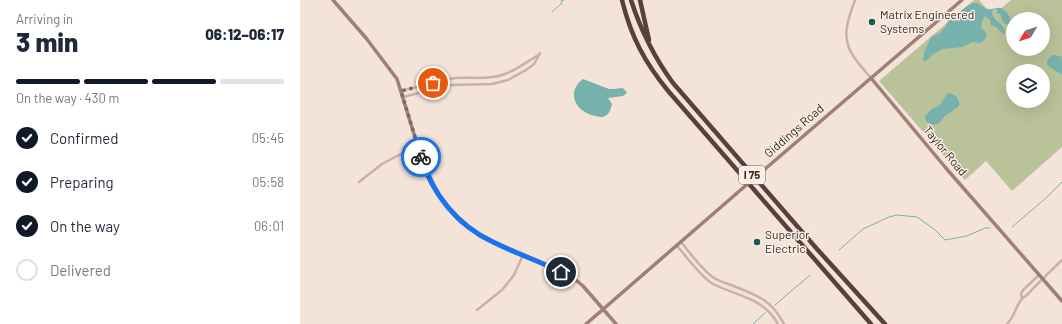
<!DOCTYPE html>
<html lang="en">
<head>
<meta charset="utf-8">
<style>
  body { margin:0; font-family:Barlow,sans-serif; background:#f6f6f7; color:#1f2937; height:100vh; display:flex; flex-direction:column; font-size:15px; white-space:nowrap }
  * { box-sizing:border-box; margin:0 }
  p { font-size:13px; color:#747a83 }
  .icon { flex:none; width:22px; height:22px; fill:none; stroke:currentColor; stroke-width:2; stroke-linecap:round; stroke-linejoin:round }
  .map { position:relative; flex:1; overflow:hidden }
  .details { display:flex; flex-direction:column; background:#fff; width:300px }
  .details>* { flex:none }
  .needle { width:26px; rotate:231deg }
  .buttons { position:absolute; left:706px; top:12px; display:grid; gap:8px }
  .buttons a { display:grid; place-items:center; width:44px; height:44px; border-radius:50%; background:#fff; box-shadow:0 4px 16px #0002; font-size:20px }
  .pin { position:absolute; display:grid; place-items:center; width:34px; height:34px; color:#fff; margin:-17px; border:2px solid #fff; border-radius:50%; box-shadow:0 1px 4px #0007 }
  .courier { position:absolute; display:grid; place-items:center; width:40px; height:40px; margin:-20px; border:3px solid #1a73e8; border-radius:50%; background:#fff; color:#222; box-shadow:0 1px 5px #0007 }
  .head em { font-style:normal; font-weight:800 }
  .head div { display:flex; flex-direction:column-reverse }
  .head { display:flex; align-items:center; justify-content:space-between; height:68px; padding:0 16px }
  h1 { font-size:26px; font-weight:800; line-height:30px }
  .bar { display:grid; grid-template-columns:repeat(4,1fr); gap:6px 4px; align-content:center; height:48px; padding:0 16px }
  .bar i { height:5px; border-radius:3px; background:#e0e1e3 }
  .bar .on { background:#111827 }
  .bar p { grid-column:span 4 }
  ol { padding:0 16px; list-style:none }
  li { display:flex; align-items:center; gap:12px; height:44px }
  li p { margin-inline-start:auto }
  li .icon { padding:4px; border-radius:50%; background:#111827; color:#fff; stroke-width:4 }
  li:last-child { color:#747a83 }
  li i { width:22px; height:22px; border:2px solid #e0e1e3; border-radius:50% }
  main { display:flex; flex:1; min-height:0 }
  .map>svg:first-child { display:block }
</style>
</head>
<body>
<main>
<section class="details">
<div class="head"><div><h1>3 min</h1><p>Arriving in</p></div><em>06:12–06:17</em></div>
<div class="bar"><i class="on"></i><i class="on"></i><i class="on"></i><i></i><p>On the way · 430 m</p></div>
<ol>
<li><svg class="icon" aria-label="check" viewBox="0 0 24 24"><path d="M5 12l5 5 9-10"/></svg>Confirmed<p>05:45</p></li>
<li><svg class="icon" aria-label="check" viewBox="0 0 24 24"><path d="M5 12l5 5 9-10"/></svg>Preparing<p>05:58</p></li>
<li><svg class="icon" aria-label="check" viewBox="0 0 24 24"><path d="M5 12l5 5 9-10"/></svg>On the way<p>06:01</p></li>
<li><i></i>Delivered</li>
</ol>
</section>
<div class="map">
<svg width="762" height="324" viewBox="0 0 762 324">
  <rect width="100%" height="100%" fill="#f3e3d9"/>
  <path fill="#bac299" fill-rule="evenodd" d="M674,0H679L693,16V15L692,12L695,9L697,12L711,0H762V147L712,191L686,161L665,180L579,81ZM713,19H743V49H713ZM713,71H743V101H713Z"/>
  <path fill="#77b1ab" d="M673,3C680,3 682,7 688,9C692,10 697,7 701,8C707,10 711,19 711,24L709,26L703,22L700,14L697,13L696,9L693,10C690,21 703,21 705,32L704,34L702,33L696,27L691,26L690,20L685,16L682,21L681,27L687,34L685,40L680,43L673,42L667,45L662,47L642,49L632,55L626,61H623L624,53L631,37L640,33L646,26L648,21L654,17H656C660,11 666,6 673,3Z
    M752,55H755L762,57L761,60L762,59V75C757,70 751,70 747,64V61Z
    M283,79L309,89H314L322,88L324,89L327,93L323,96L308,98L312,104C311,110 308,117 301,117C299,117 297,116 295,116C276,112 265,93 283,79Z
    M648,93C655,94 660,98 659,106L645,116L638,124C631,125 625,124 625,116L633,108L639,106Z"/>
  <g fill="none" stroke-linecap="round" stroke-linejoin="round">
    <path stroke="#77b1ab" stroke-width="1" d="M252,12L262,3L261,1L264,0
      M712,227L746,198L762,182
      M539,250L563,229L589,217L597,215L617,217L634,229L645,240L667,236L685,228H690
      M475,305L510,275
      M453,324L465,313"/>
    <path stroke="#cbb1a5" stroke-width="2.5" d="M555,0C552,9 548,18 547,27C543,49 558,63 571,78
      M101,91C118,87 139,80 156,78C172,77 189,80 205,74C218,69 228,61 240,54
      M103,97L150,85L192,84L208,80L226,70L234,64L240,53
      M59,182L82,164L99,155L118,147
      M381,242C391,254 401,269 414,278C419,281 426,283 431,285C456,295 471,299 484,324
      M377,246C387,257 401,277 413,284C437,296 464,298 478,324
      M722,299L721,294L723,290L739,275
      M177,310L202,290L214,275L223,255
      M707,324C715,316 715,308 721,300C723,297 726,296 728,294C739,282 751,271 762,260"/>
    <path stroke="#9f7f76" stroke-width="3.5" d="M33,0L66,38L97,79L123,163L139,195L151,211L161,222L177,233L193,242L270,275L283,286L316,324
      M571,78L645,167L762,301
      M465,169L662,0
      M286,324L436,194"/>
    <path stroke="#58413d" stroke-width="4.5" d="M322,0C331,37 345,63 369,92L571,324
      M331,0C341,31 354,57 373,83L517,249L585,324
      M340,0L349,40"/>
    <path stroke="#9f7f76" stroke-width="3.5" d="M436,194L465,169"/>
  </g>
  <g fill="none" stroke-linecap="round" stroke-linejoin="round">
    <path stroke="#786a65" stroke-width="4" stroke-dasharray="0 7.2" d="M121,157L101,91L133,83"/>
    <path stroke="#1a73e8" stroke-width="5" d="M121,157C132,194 158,226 193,242C215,253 239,261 261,272"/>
  </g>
  <g fill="#1a5a55" stroke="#faeee6" stroke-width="1.5">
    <circle cx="572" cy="22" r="4"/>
    <circle cx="457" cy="242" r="4"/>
  </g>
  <g text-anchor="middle" stroke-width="3" stroke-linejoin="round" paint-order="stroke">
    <rect fill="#faeee6" stroke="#716460" stroke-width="1" x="439" y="166" width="26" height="18" rx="3"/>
    <g font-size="11" font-weight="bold" fill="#362926">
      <text x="452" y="179">I 75</text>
    </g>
    <g font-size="12" fill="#362926" stroke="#faeee6" text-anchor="start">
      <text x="580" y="19">Matrix Engineered<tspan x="580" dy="14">Systems</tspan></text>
      <text x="465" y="239">Superior<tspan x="465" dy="14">Electric</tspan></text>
    </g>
    <g font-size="12" fill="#362926" stroke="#faeee6">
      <text transform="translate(494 131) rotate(-41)" y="4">Giddings Road</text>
      <text transform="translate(645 151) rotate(50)" y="4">Taylor Road</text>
    </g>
  </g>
</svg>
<div class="buttons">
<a><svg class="needle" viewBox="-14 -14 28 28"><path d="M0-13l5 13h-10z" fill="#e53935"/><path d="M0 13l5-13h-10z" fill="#747a83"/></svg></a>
<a><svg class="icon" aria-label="layers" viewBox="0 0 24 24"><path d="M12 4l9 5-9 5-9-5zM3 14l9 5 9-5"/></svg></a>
</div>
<div class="pin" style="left:133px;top:83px;background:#ea580c"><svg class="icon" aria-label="bag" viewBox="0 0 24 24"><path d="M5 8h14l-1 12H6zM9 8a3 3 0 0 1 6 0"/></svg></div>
<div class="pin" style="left:261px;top:272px;background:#1f2937"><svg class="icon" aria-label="home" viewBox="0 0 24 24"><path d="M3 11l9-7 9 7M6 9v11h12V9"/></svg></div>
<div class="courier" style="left:121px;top:157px"><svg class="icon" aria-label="bike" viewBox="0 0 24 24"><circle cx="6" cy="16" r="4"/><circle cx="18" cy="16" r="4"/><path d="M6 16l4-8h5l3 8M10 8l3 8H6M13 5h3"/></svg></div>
</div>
</main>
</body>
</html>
